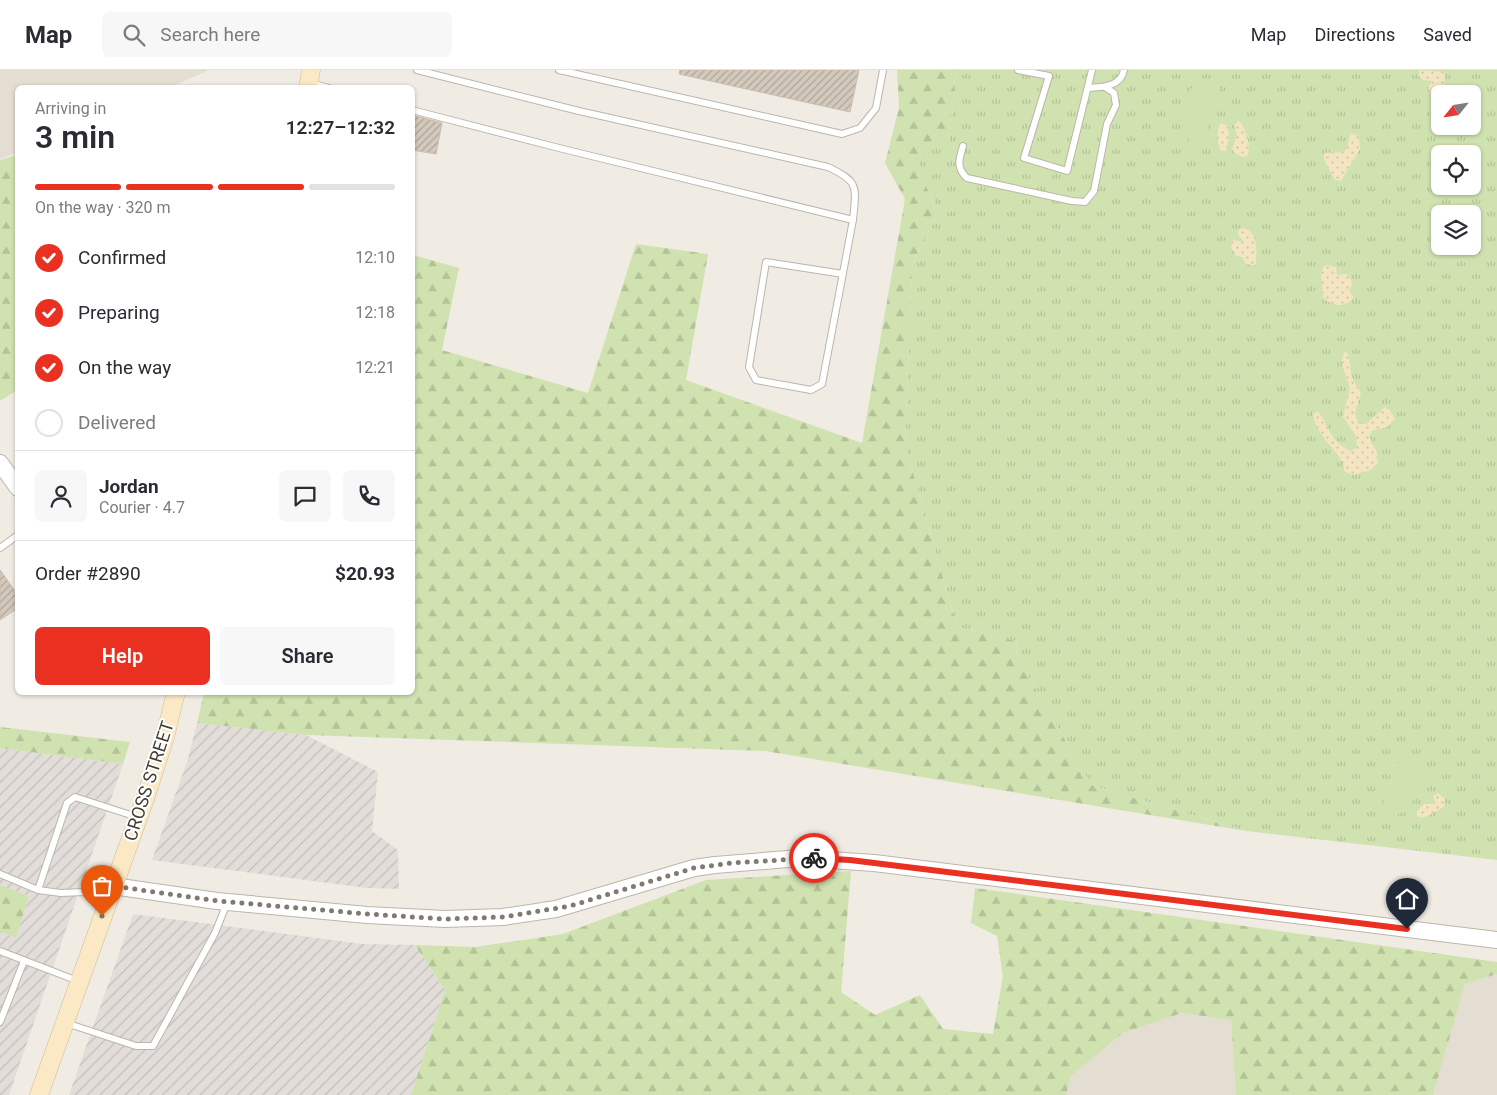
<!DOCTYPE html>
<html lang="en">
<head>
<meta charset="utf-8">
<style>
  body { margin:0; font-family:Roboto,sans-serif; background:#f7f7f7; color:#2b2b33; height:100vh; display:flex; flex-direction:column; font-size:19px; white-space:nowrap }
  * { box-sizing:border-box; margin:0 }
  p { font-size:16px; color:#7c7c81 }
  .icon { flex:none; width:28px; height:28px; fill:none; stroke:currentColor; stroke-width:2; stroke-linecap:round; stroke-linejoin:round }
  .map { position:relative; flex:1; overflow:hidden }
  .sheet { position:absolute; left:15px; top:15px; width:400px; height:610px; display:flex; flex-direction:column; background:#fff; border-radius:8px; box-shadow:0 1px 4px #0004 }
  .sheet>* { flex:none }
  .needle { width:32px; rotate:240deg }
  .fabs { position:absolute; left:1431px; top:15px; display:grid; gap:10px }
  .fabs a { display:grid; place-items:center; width:50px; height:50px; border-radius:8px; background:#fff; box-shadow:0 1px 4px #0004; font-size:25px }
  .pin { position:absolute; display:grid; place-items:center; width:42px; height:42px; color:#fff; margin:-51px -21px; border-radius:50% 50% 50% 0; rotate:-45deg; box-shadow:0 0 5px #0007 }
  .pin .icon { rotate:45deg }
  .courier { position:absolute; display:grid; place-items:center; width:50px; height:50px; margin:-25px; border:4px solid #ea3121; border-radius:50%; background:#fff; color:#222; box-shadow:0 1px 6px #0007 }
  .head em { font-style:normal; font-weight:600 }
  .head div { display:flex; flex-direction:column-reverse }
  .head { display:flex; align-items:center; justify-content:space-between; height:85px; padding:0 20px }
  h1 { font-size:32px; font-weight:600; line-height:38px }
  .bar { display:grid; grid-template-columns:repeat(4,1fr); gap:8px 5px; align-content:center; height:60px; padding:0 20px }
  .bar i { height:6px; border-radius:4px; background:#e1e1e2 }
  .bar .on { background:#ea3121 }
  .bar p { grid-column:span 4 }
  .line { display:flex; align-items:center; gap:12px; padding:0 20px; border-top:1px solid #e1e1e2 }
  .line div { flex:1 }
  .round { display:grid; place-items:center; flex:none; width:52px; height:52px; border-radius:8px; background:#f7f7f7 }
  ol { padding:0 20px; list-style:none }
  li { display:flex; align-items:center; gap:15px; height:55px }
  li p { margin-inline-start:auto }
  li .icon { padding:5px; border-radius:50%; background:#ea3121; color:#fff; stroke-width:4 }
  li:last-child { color:#7c7c81 }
  li i { width:28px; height:28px; border:2px solid #e1e1e2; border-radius:50% }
  .action { display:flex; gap:10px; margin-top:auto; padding:10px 20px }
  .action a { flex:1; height:58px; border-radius:8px; background:#ea3121; color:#fff; font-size:20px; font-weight:600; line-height:58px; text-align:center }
  .action a+a { background:#f7f7f7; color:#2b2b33 }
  header { display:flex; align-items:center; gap:30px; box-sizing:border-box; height:70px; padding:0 25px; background:#fff; border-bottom:1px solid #e1e1e2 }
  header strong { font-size:24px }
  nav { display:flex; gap:28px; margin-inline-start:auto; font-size:18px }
  .search { width:350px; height:45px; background:#f7f7f7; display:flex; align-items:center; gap:12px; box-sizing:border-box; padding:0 18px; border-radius:8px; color:#7c7c81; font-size:19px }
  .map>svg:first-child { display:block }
</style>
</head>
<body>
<header>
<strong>Map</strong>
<div class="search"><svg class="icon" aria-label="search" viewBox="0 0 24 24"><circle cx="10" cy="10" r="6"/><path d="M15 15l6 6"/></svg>Search here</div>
<nav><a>Map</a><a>Directions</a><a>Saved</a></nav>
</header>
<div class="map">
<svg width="1497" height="1025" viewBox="0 0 1497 1025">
  <defs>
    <pattern id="industrial-furrows" width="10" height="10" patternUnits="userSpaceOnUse" patternTransform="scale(1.25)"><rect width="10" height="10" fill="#e2ddd9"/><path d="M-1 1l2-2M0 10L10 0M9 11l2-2" fill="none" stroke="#c3bfbb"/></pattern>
    <pattern id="grass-tufts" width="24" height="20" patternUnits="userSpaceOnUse" patternTransform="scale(1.25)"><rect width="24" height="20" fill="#cfe2af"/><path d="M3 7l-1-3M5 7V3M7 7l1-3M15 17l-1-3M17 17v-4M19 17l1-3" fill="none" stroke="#b3c397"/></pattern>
    <pattern id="forest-firs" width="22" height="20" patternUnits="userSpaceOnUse" patternTransform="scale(1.25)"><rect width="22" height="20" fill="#cfe2af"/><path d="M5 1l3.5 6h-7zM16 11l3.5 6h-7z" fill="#b3c397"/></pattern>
    <pattern id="sand-dots" width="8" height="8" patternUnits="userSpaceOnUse" patternTransform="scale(1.25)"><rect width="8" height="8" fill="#f3e5c1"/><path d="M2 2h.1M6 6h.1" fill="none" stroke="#d2c5a6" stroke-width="1.8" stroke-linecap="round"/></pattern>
    <pattern id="building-hatch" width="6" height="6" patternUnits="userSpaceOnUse" patternTransform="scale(1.25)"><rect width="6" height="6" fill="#d4c9bd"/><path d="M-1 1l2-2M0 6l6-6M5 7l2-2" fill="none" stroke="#aea49a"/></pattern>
  </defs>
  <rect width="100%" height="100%" fill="#f0ece4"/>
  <path fill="#e4ddd2" d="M0,0H209L171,17L18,18L17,83L0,89Z
    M1497,904V1025H1433L1465,914Z
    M1182,943L1231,950L1236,1025H1066L1071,1006L1123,963Z"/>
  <path fill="url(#industrial-furrows)" d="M197,653L306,665L378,702L372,761L398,780L399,819L367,818L152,790L188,689Z
    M0,678L123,694L9,1025H0V862L16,868L29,826L0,815Z
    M133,844L362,874L415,875L445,920L411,1025H69Z"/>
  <path fill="url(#grass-tufts)" fill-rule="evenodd" d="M956,0H1497V790L1246,761L1091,715L1019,590L1016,571L957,557L905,375L912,195L939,140L918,102L922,74L949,73ZM1440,24H1472V56H1440ZM1440,84H1472V116H1440ZM1440,144H1472V176H1440Z"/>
  <path fill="url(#forest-firs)" d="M897,0H956L949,74H922L918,102L939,140L912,195L905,375L957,557L1016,571L1019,590L1091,715L1246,761L765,681L306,665L197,653L204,623L412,622L413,185L459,198L442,280L588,323L636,174L708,184L686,310L862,373L905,129L885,93L899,38Z
    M17,85V320L0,331V90Z
    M0,657L130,672L123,694L0,678Z
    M851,801L841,922L875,945L920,925L943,959L993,964L1003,906L997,866L971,853L975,818L1497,892V904L1465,914L1433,1025H1236L1231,950L1182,943L1123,963L1071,1006L1066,1025H411L445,920L415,875L475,877L563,864L706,810Z
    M0,815L29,826L16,868L0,862Z"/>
  <path fill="url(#sand-dots)" d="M1419,0L1445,2L1444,24H1440V37L1431,33V27L1435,25L1427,18L1433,11L1423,10L1419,6Z
    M1239,51C1246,57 1251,76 1248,85L1244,87L1235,84L1232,79L1237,65L1234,55Z
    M1221,53L1228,56L1229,66L1226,81H1221C1217,74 1216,59 1221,53Z
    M1351,62L1359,67L1360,79L1341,111L1335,110C1330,101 1323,92 1324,83L1344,82L1347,78Z
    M1244,158C1258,162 1257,181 1256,194L1253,196L1245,193L1242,187L1236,186L1231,178L1233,170L1244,172L1238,164L1239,159Z
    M1328,195L1336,197L1337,205L1347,204L1353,213L1349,221L1354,227C1346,238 1331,237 1323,227L1321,204L1324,196Z
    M1345,281L1349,286L1351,305L1361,324L1355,343L1358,354H1366L1385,337L1390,340L1395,349L1388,357L1372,361L1369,366L1377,383L1378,393L1369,401L1352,405L1344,401C1346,385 1316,369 1313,344L1317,341C1331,355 1328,372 1351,381L1357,377L1356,366L1343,347L1350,318L1341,292Z
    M1438,723L1445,729L1444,737L1426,747H1417V741L1424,734H1436L1433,726Z"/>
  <path fill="#cfe2af" d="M1212,8L1218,10L1220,18L1204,73L1198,76L1181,64L1180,31L1198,11Z
    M1403,689C1414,689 1433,696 1435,708L1432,714L1413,730L1406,741L1394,746L1387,742L1383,731L1392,714L1397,694Z"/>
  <path fill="url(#building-hatch)" stroke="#cbbeae" d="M680,0H859L850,42L679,4Z
    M412,45L442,53L436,84L412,80Z
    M0,500L18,525V538L0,550Z"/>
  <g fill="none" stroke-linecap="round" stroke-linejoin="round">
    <defs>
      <path id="service" d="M559,0L842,64L860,58L876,38L883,0
        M1018,0L1049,6L1024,88L1067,101L1092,0
        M310,13L329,18
        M1088,18C1102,17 1121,17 1124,0
        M412,40L563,79L853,150C856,117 860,112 828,97L579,41L417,0
        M963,76C959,89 956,98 967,108L1072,131L1085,132L1094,121L1107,54L1116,35L1114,23L1105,17
        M843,204L766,192L749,297L756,310L811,320L822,314L853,150
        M0,478L18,465
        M0,804L38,820
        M107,829L84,822L61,823L38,820L67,733L75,727L137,747
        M0,881L78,911
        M0,952L24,891
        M66,953L136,976H153L215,863L227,833"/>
      <path id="tertiary" d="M0,393L18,418
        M113,816L217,831L367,845L445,849L503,847L556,839L694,798L715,795L800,788L874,793L1497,870"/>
      <path id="secondary" d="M308,18L311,0
        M39,1025L146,726L165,667L176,622"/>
    </defs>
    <use href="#service" stroke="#beb5aa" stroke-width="8"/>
    <use href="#tertiary" stroke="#beb5aa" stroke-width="18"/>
    <use href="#secondary" stroke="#cebb96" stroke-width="19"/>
    <use href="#service" stroke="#fff" stroke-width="6"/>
    <use href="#tertiary" stroke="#fff" stroke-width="16"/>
    <use href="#secondary" stroke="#fae9c4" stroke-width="18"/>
  </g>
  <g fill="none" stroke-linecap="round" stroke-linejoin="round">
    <path stroke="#7f7a72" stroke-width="5" stroke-dasharray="0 9" d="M102,846L113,816L218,831L368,844L445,849L503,847L570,836L694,798L731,793L814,788"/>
    <path stroke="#ea3121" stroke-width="6" d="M814,788L850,790L1407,859"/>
  </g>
  <g text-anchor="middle" stroke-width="4" stroke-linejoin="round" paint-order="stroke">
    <g font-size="18" fill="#423c34" stroke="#fff">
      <text transform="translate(149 711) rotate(-72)" y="6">CROSS STREET</text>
    </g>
  </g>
</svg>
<div class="fabs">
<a><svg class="needle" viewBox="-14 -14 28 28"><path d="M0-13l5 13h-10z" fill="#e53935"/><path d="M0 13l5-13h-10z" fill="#7c7c81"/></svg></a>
<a><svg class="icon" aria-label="locate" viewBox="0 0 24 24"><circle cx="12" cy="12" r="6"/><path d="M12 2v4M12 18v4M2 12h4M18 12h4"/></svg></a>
<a><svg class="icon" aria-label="layers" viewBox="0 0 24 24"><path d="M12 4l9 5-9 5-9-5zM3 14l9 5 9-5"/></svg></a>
</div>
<div class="pin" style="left:102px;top:846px;background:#ea580c"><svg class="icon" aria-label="bag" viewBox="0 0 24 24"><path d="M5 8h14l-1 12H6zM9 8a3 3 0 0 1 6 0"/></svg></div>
<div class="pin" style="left:1407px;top:859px;background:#1f2937"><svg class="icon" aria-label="home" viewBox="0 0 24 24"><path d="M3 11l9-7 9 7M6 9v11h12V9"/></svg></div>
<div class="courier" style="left:814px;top:788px"><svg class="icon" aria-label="bike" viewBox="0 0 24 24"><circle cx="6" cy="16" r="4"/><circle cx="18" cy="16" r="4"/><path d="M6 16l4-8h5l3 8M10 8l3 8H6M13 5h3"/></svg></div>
<section class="sheet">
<div class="head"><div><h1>3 min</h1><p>Arriving in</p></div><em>12:27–12:32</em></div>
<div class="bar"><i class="on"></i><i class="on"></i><i class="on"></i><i></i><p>On the way · 320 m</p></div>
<ol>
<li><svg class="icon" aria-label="check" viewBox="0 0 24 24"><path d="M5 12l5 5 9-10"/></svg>Confirmed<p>12:10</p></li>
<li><svg class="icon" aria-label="check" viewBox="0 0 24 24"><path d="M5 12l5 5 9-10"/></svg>Preparing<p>12:18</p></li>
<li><svg class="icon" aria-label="check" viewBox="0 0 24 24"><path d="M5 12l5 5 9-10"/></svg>On the way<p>12:21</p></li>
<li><i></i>Delivered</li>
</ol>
<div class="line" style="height:90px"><a class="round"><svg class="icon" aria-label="person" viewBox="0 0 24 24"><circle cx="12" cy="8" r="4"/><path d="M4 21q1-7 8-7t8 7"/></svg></a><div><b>Jordan</b><p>Courier · 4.7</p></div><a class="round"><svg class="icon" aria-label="chat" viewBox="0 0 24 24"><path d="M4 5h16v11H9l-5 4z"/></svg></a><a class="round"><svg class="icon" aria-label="phone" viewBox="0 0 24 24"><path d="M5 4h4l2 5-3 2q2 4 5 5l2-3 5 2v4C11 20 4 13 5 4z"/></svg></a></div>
<div class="line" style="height:65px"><div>Order #2890</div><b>$20.93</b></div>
<div class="action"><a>Help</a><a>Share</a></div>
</section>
</div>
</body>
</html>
